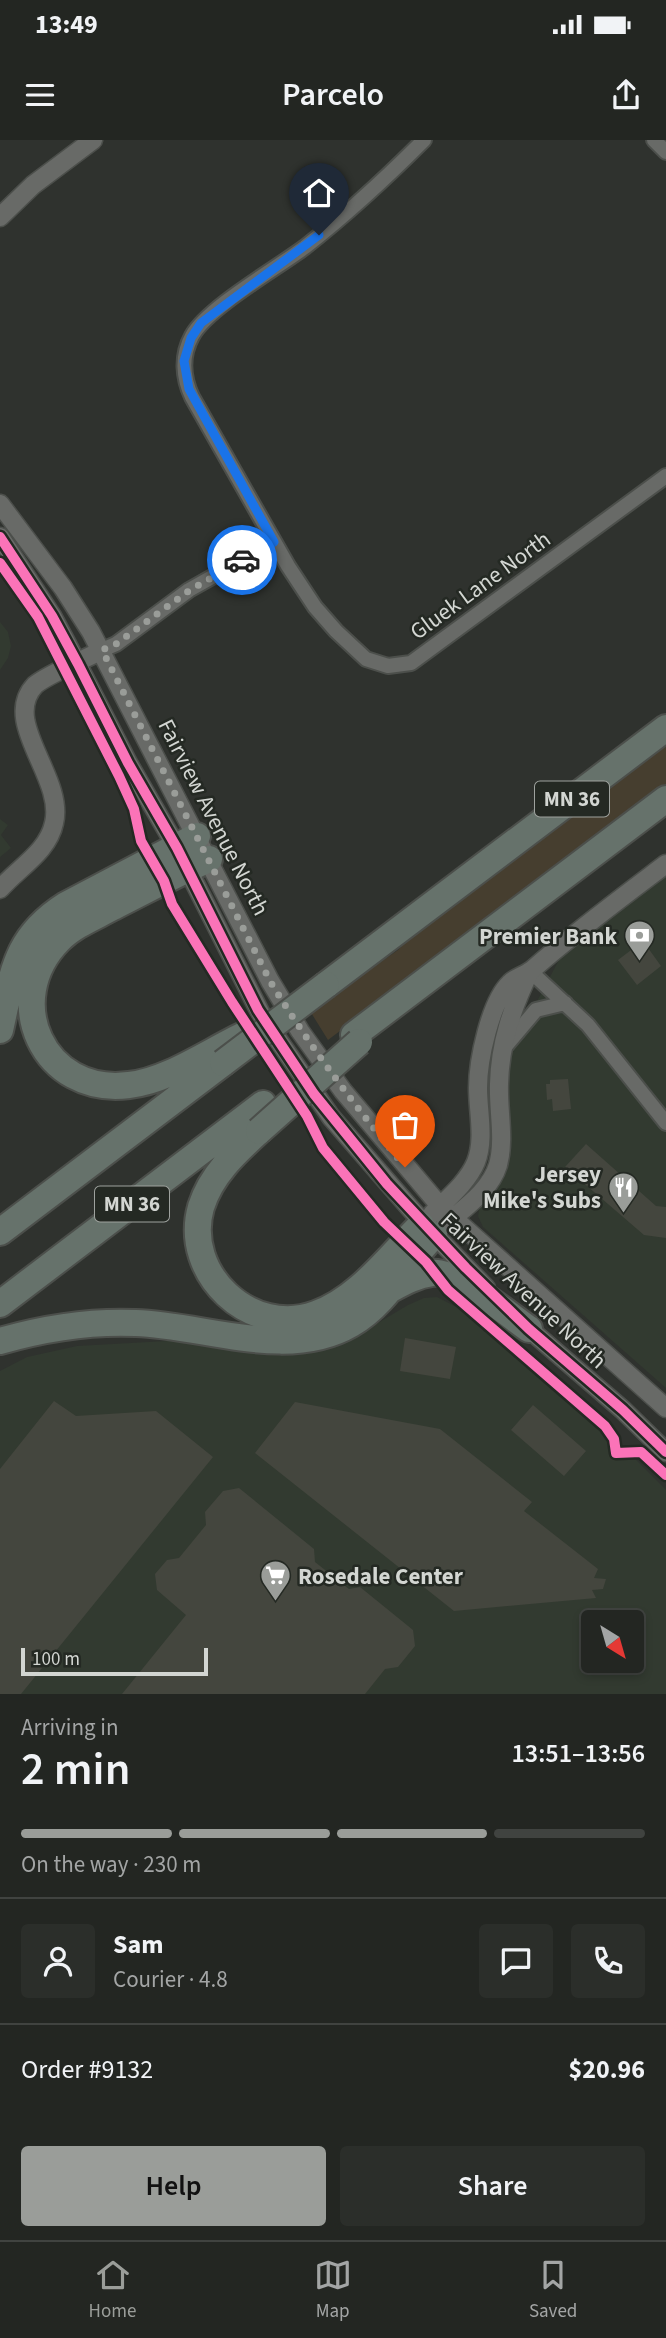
<!DOCTYPE html>
<html lang="en">
<head>
<meta charset="utf-8">
<style>
  body { margin:0; font-family:"Source Sans 3",sans-serif; background:#2b2e2a; color:#f1f3f6; height:100vh; display:flex; flex-direction:column; font-size:26px; white-space:nowrap }
  * { box-sizing:border-box; margin:0 }
  p { font-size:23px; color:#a3a5a5 }
  .icon { flex:none; width:38px; height:38px; fill:none; stroke:currentColor; stroke-width:2; stroke-linecap:round; stroke-linejoin:round }
  .map { position:relative; height:1554px; overflow:hidden }
  .panel { display:flex; flex-direction:column; background:#232622; flex:1 }
  .panel>* { flex:none }
  .needle { width:46px; rotate:143deg }
  .fabs { position:absolute; left:581px; top:1470px; display:grid; gap:14px }
  .fabs a { display:grid; place-items:center; width:63px; height:63px; border-radius:7px; background:#232622; box-shadow:0 4px 10px #0003,0 0 0 2px #404340; font-size:35px }
  .scale { position:absolute; left:21px; bottom:18px; width:187px; box-sizing:border-box; padding-left:7px; border:4px solid #d3d6d2; border-top:0; font-size:19px; line-height:24px; white-space:nowrap; color:#d3d6d2; -webkit-text-stroke:5px #242923; paint-order:stroke }
  .pin { position:absolute; display:grid; place-items:center; width:60px; height:60px; color:#fff; margin:-72px -30px; border-radius:50% 50% 50% 0; rotate:-45deg; box-shadow:0 0 7px #0007 }
  .pin .icon { rotate:45deg }
  .courier { position:absolute; display:grid; place-items:center; width:70px; height:70px; margin:-35px; border:5px solid #1a73e8; border-radius:50%; background:#fff; color:#222; box-shadow:0 2px 9px #0007 }
  .head em { font-style:normal; font-weight:600 }
  .head div { display:flex; flex-direction:column-reverse }
  .head { display:flex; align-items:center; justify-content:space-between; height:119px; padding:0 21px }
  h1 { font-size:46px; font-weight:600; line-height:52px }
  .bar { display:grid; grid-template-columns:repeat(4,1fr); gap:10px 7px; align-content:center; height:84px; padding:0 21px }
  .bar i { height:9px; border-radius:5px; background:#404340 }
  .bar .selected { background:#9a9d99 }
  .bar p { grid-column:span 4 }
  .line { display:flex; align-items:center; gap:18px; padding:0 21px; border-top:2px solid #404340 }
  .line div { flex:1 }
  .round { display:grid; place-items:center; flex:none; width:74px; height:74px; border-radius:7px; background:#2b2e2a }
  .button { display:flex; gap:14px; margin-top:auto; padding:14px 21px }
  .button a { flex:1; height:80px; border-radius:7px; background:#9a9d99; color:#111; font-size:28px; font-weight:600; line-height:80px; text-align:center }
  .button a+a { background:#2b2e2a; color:#f1f3f6 }
  .status { display:flex; justify-content:space-between; align-items:center; height:49px; padding:0 35px; background:#232622; direction:ltr }
  .status svg { height:19px; fill:currentColor }
  header { display:flex; justify-content:space-between; align-items:center; height:91px; padding:0 21px; background:#232622; font-size:32px; font-weight:600 }
  .tab-bar { display:flex; justify-content:space-around; align-items:center; height:98px; border-top:2px solid #404340; background:#232622; font-size:19px; color:#a3a5a5 }
  .tab-bar a { display:grid; justify-items:center; gap:4px }
  .tab-bar .selected { color:#9a9d99 }
  .map>svg:first-child { display:block }
</style>
</head>
<body>
<div class="status"><b>13:49</b><svg viewBox="0 0 49 12"><path d="M0 12V9h3v3zM5 12V6h3v6zM10 12V3h3v9zM15 12V0h3v12zM26 1h20v11H26zM47 4h2v5h-2z"/></svg></div>
<header><svg class="icon" aria-label="menu" viewBox="0 0 24 24"><path d="M4 6h16M4 12h16M4 18h16"/></svg>Parcelo<svg class="icon" aria-label="share" viewBox="0 0 24 24"><path d="M12 15V3M7 8l5-5 5 5M5 13v7h14v-7"/></svg></header>
<div class="map">
<svg width="666" height="1554" viewBox="0 0 666 1554">
  <rect width="100%" height="100%" fill="#2f322e"/>
  <path fill="#323a30" fill-rule="evenodd" d="M0,482L8,492L11,506L8,518L0,530Z
    M0,679L8,685L1,695L11,708L0,717Z
    M666,736V1248L483,1087L478,1076L480,1065L490,1053L509,914L561,816Z
    M437,1157L466,1172L606,1290L666,1350V1554H0V1231L27,1217L77,1206L366,1190L408,1165L424,1158ZM593,1482H632V1521H593Z"/>
  <path fill="#463e2f" d="M666,606V645L328,900L310,871L398,810L408,799Z"/>
  <path fill="#44463e" d="M643,801L661,826L637,845L618,820Z
    M568,939L571,969L553,971L552,959L547,960L546,944H550V940Z
    M586,1004L656,1066L666,1067V1098L644,1095L565,1027Z
    M405,1198L456,1207L450,1239L400,1231Z
    M54,1261L76,1276L156,1271L213,1317L21,1554H0V1329Z
    M295,1262L440,1289L532,1362L524,1371L598,1429L594,1438L606,1439L603,1449L592,1450L596,1458L454,1471L255,1313Z
    M533,1265L586,1311L564,1336L511,1290Z
    M239,1348L314,1409L315,1422L349,1449L360,1447L413,1490L415,1506L398,1527L385,1529L365,1554H122L186,1475L157,1450L155,1434L167,1420L179,1418L206,1385L205,1372L223,1351Z"/>
  <g fill="none" stroke-linecap="round" stroke-linejoin="round">
    <defs>
      <path id="minor" d="M424,0C386,38 347,74 305,107C277,128 207,168 192,196C181,216 183,238 192,257L288,426L315,467L336,491L366,519L388,526L411,523L666,336
        M654,0L666,12
        M102,510L116,504L189,450L274,402
        M530,831L588,885L666,983
        M504,908L536,870L565,863"/>
      <path id="tertiary" d="M0,77L33,45L93,0
        M0,364L63,448L91,492L270,841L300,891L343,951L440,1066L666,1268
        M0,397L52,476L67,504L128,623L177,708L263,878L331,977L423,1083L486,1148
        M0,749C18,728 48,712 54,683C65,637 0,582 35,545C50,533 84,520 102,510
        M432,1074C447,1059 468,1042 476,1022C485,999 478,972 478,948C478,921 490,862 510,843C516,837 526,835 533,829C575,792 621,758 666,724
        M445,1085C464,1068 490,1051 498,1025C505,999 498,971 499,944C500,903 512,868 530,831
        M521,1182L623,1270L666,1312"/>
      <path id="motorway" d="M209,719C176,734 145,751 113,767C95,777 74,785 59,800C0,860 43,956 129,945C168,941 211,910 246,894
        M326,845L666,588
        M0,890C13,834 14,798 66,765L197,696
        M354,895L666,659
        M259,991C235,1013 211,1035 201,1067C182,1134 251,1198 316,1174C359,1159 390,1115 421,1085
        M0,1092L223,923
        M391,1149C404,1142 417,1135 432,1133C454,1129 509,1175 529,1189
        M0,1164L263,964
        M0,1201C45,1188 89,1181 136,1183C204,1185 288,1221 351,1184C386,1164 406,1124 434,1095"/>
    </defs>
    <use href="#minor" stroke="#4c4f4b" stroke-width="18"/>
    <use href="#tertiary" stroke="#4c4f4b" stroke-width="21"/>
    <use href="#motorway" stroke="#4c4f4b" stroke-width="30"/>
    <use href="#minor" stroke="#686a67" stroke-width="14"/>
    <use href="#tertiary" stroke="#686a67" stroke-width="18"/>
    <use href="#motorway" stroke="#66726b" stroke-width="26"/>
    <defs>
      <path id="motorway-bridge" d="M223,923L326,845
        M259,991L359,902"/>
    </defs>
    <use href="#motorway-bridge" stroke="#4c4f4b" stroke-width="30" stroke-linecap="butt"/>
    <use href="#motorway-bridge" stroke="#66726b" stroke-width="26"/>
    <defs>
      <path id="cycleway" d="M0,397L52,476L78,524L128,623L177,708L258,870L314,954L387,1044L466,1128L529,1189L623,1270L666,1312
        M0,423L38,477L119,636L134,669L141,701L164,741L172,764L232,862L307,976L323,1008L384,1082L426,1122L448,1150L605,1286L614,1299L616,1313L641,1312L666,1335"/>
    </defs>
    <use href="#cycleway" stroke="#242923" stroke-width="15"/>
    <use href="#cycleway" stroke="#fb73b8" stroke-width="10"/>
  </g>
  <g fill="none" stroke-linecap="round" stroke-linejoin="round">
    <path stroke="#9a9d99" stroke-width="7" stroke-dasharray="0 12.6" d="M242,420L190,450L116,504L102,510L270,841C310,907 356,967 405,1027"/>
    <path stroke="#1a73e8" stroke-width="9" d="M242,420L274,402L189,249L184,221L191,198L201,183L319,95"/>
  </g>
  <defs>
    <symbol id="bank-pin" viewBox="-11 -11 22 30"><path d="M0 17L-7.5 6A9.5 9.5 0 1 1 7.5 6Z" fill="#9a9d99" stroke="#242923"/><path d="M-6-4H6V4H-6ZM0-2.3a2.3 2.3 0 1 0 0 4.6a2.3 2.3 0 1 0 0-4.6Z" fill="#fff"/></symbol>
    <symbol id="restaurant-pin" viewBox="-11 -11 22 30"><path d="M0 17L-7.5 6A9.5 9.5 0 1 1 7.5 6Z" fill="#9a9d99" stroke="#242923"/><path d="M-5-6h1v4h1v-4h1v4h1v-4h1v5L-1.5 .5V6h-2V.5L-5-1ZM5-6V6H3V1.5H1.5Q1.5-4 5-6Z" fill="#fff"/></symbol>
    <symbol id="supermarket-pin" viewBox="-11 -11 22 30"><path d="M0 17L-7.5 6A9.5 9.5 0 1 1 7.5 6Z" fill="#9a9d99" stroke="#242923"/><path d="M-6-5.5h2.5l.6 2H6L4.5 2H-2.5L-4.4-4H-6ZM-1.5 3.2a1.3 1.3 0 1 0 .1 0ZM3 3.2a1.3 1.3 0 1 0 .1 0Z" fill="#fff"/></symbol>
  </defs>
  <g fill-rule="evenodd">
    <use href="#bank-pin" x="622" y="778" width="35" height="47"/>
    <use href="#restaurant-pin" x="606" y="1030" width="35" height="47"/>
    <use href="#supermarket-pin" x="258" y="1418" width="35" height="47"/>
  </g>
  <g text-anchor="middle" stroke-width="5" stroke-linejoin="round" paint-order="stroke">
    <g fill="#242923" stroke="#9ea29e" stroke-width="2">
      <rect x="535" y="641.5" width="74" height="35" rx="5"/>
      <rect x="95" y="1046.5" width="74" height="35" rx="5"/>
    </g>
    <g font-size="21" font-weight="bold" fill="#d3d6d2">
      <text x="572" y="666">MN 36</text>
      <text x="132" y="1071">MN 36</text>
    </g>
    <g font-size="23" fill="#d3d6d2" stroke="#242923">
      <text transform="translate(480 445) rotate(-36)" y="8">Gluek Lane North</text>
      <text transform="translate(214 677) rotate(63)" y="8">Fairview Avenue North</text>
      <text transform="translate(524 1150) rotate(43)" y="8">Fairview Avenue North</text>
    </g>
    <g font-size="23" font-weight="bold" fill="#d3d6d2" stroke="#242923" text-anchor="end">
      <text x="617" y="804">Premier Bank</text>
      <text x="601" y="1042">Jersey<tspan x="601" dy="26">Mike's Subs</tspan></text>
      <text x="298" y="1444" text-anchor="start">Rosedale Center</text>
    </g>
  </g>
</svg>
<div class="fabs">
<a><svg class="needle" viewBox="-14 -14 28 28"><path d="M0-13l5 13h-10z" fill="#e53935"/><path d="M0 13l5-13h-10z" fill="#a3a5a5"/></svg></a>
</div>
<div class="scale">100 m</div>
<div class="pin" style="left:405px;top:1027px;background:#ea580c"><svg class="icon" aria-label="bag" viewBox="0 0 24 24"><path d="M5 8h14l-1 12H6zM9 8a3 3 0 0 1 6 0"/></svg></div>
<div class="pin" style="left:319px;top:95px;background:#1f2937"><svg class="icon" aria-label="home" viewBox="0 0 24 24"><path d="M3 11l9-7 9 7M6 9v11h12V9"/></svg></div>
<div class="courier" style="left:242px;top:420px"><svg class="icon" aria-label="car" viewBox="0 0 24 24"><path d="M5 17H2v-5l4-1 3-4h7l3 4 3 1v5h-3M9 17h6M6 11h13"/><circle cx="7" cy="17" r="2"/><circle cx="17" cy="17" r="2"/></svg></div>
</div>
<section class="panel">
<div class="head"><div><h1>2 min</h1><p>Arriving in</p></div><em>13:51–13:56</em></div>
<div class="bar"><i class="selected"></i><i class="selected"></i><i class="selected"></i><i></i><p>On the way · 230 m</p></div>
<div class="line" style="height:126px"><a class="round"><svg class="icon" aria-label="person" viewBox="0 0 24 24"><circle cx="12" cy="8" r="4"/><path d="M4 21q1-7 8-7t8 7"/></svg></a><div><b>Sam</b><p>Courier · 4.8</p></div><a class="round"><svg class="icon" aria-label="chat" viewBox="0 0 24 24"><path d="M4 5h16v11H9l-5 4z"/></svg></a><a class="round"><svg class="icon" aria-label="phone" viewBox="0 0 24 24"><path d="M5 4h4l2 5-3 2q2 4 5 5l2-3 5 2v4C11 20 4 13 5 4z"/></svg></a></div>
<div class="line" style="height:91px"><div>Order #9132</div><b>$20.96</b></div>
<div class="button"><a>Help</a><a>Share</a></div>
</section>
<nav class="tab-bar">
<a class="selected"><svg class="icon" aria-label="home" viewBox="0 0 24 24"><path d="M3 11l9-7 9 7M6 9v11h12V9"/></svg>Home</a>
<a><svg class="icon" aria-label="map" viewBox="0 0 24 24"><path d="M3 6l6-2 6 2 6-2v14l-6 2-6-2-6 2zM9 4v14M15 6v14"/></svg>Map</a>
<a><svg class="icon" aria-label="saved" viewBox="0 0 24 24"><path d="M7 4h10v16l-5-4-5 4z"/></svg>Saved</a>
</nav>
</body>
</html>
